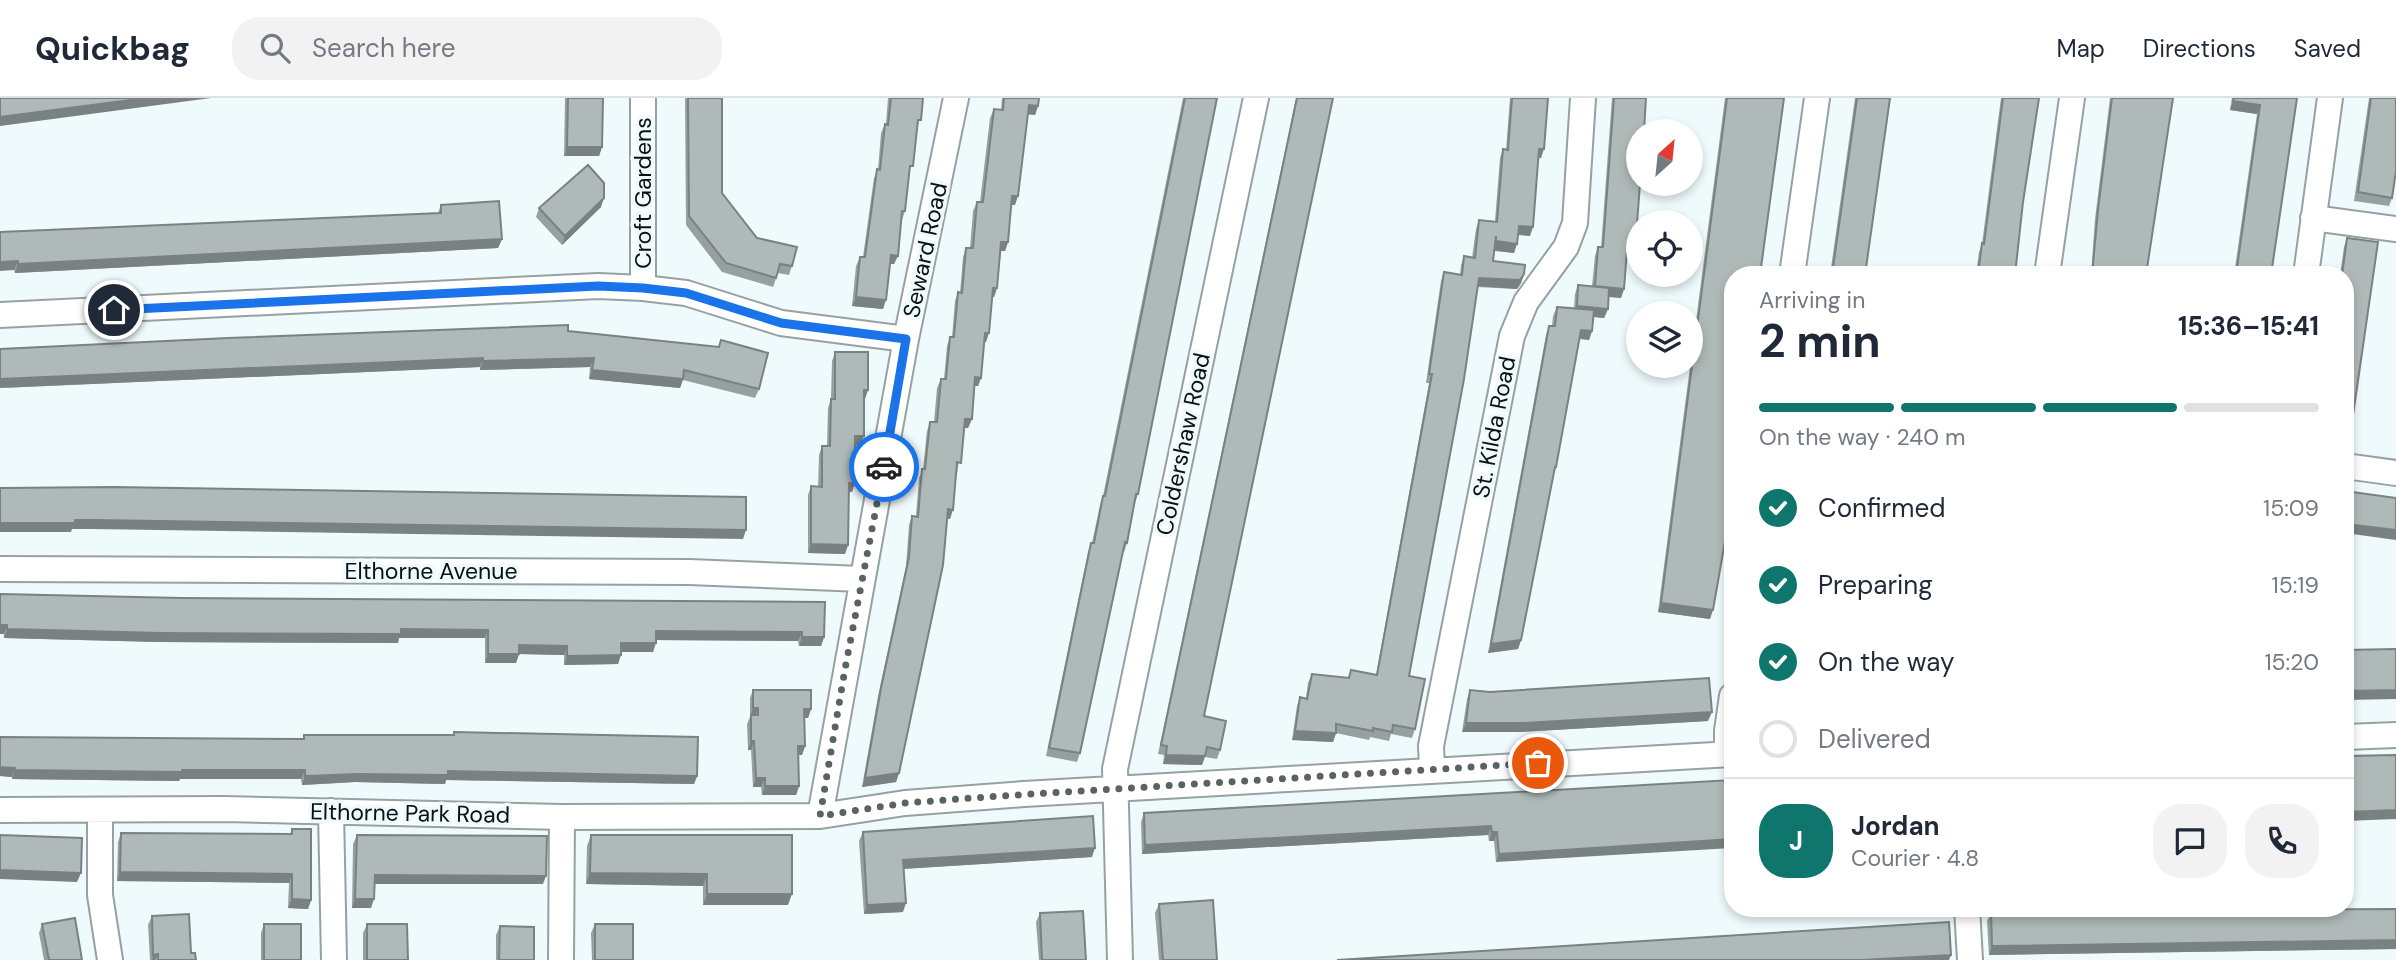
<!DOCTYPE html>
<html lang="en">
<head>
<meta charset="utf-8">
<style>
  body { margin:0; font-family:"DM Sans",sans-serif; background:#f2f2f3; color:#1f2937; height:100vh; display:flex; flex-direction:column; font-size:26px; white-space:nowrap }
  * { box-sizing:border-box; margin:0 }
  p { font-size:23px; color:#747a83 }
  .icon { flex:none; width:38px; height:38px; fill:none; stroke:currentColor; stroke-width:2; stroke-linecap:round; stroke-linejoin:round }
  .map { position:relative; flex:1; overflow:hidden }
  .sheet { position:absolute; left:1724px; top:168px; width:630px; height:651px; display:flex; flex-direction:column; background:#fff; border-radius:28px; box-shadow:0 4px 10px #0003 }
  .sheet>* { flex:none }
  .needle { width:46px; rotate:27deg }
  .controls { position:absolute; left:1626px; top:21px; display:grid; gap:14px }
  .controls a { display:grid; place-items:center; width:77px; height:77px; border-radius:50%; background:#fff; box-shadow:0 4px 10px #0003; font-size:35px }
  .pin { position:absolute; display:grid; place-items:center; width:60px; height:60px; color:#fff; margin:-30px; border:4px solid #fff; border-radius:50%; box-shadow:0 2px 7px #0007 }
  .courier { position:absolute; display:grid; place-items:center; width:70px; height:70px; margin:-35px; border:5px solid #1a73e8; border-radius:50%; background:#fff; color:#222; box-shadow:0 2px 9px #0007 }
  .overview em { font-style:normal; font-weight:700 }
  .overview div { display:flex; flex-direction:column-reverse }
  .overview { display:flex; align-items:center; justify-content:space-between; height:119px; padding:0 35px }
  h1 { font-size:46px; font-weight:700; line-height:52px }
  .bar { display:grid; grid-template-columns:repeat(4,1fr); gap:10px 7px; align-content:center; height:84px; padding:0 35px }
  .bar i { height:9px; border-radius:5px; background:#e0e1e3 }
  .bar .selected { background:#0f766e }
  .bar p { grid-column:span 4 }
  .line { display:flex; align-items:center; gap:18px; padding:0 35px; border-top:2px solid #e0e1e3 }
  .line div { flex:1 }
  .round { display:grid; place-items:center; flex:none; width:74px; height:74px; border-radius:28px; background:#f2f2f3 }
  ol { padding:0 35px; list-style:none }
  li { display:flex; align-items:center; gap:21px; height:77px }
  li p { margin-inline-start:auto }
  li .icon { padding:7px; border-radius:50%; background:#0f766e; color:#fff; stroke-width:4 }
  li:last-child { color:#747a83 }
  li i { width:38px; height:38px; border:4px solid #e0e1e3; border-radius:50% }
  header { display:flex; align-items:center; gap:42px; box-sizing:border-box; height:98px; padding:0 35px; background:#fff; border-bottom:2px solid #e0e1e3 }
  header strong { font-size:33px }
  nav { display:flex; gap:38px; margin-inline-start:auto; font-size:24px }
  .search { width:490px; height:63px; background:#f2f2f3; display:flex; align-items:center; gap:18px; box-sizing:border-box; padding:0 24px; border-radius:28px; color:#747a83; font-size:26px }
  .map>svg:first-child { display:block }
</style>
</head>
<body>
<header>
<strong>Quickbag</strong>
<div class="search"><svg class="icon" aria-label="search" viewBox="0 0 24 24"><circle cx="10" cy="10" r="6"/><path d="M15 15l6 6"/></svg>Search here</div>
<nav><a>Map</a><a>Directions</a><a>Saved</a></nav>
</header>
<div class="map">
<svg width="2396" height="862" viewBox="0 0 2396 862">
  <rect width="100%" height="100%" fill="#eefafc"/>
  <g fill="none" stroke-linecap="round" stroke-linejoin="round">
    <defs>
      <path id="street" d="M2313,120L2396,131
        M1792,177L1817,0
        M2047,177L2072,0
        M2306,177L2330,0
        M643,190V0
        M0,217L598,188L643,190L686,195L781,225L906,241
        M2345,368L2396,375
        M0,471L689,474L862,481
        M2345,639L2396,637
        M1727,656V633L1732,598
        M1432,671L1431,648L1512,238L1526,204L1566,149L1575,125L1583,0
        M0,712L224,711L562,719L820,718L905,705L1024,696L1732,656
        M100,713V797L110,862
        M331,713L334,862
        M820,718L906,241L956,0
        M1967,810L1970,862
        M561,862L562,719
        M1120,862L1115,671L1256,0"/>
    </defs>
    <use href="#street" stroke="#96a1a2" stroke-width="28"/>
    <use href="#street" stroke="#fff" stroke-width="24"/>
  </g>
  <path fill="#96a09e" d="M565,0H603L602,49L599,58H564Z
    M685,0H722V95L757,140L792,168L789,177L778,175L773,189L722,174L686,127Z
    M888,0H923L909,77L905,113L902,122H901L894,166H890L883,211L852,208L856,168L860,159H863L874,80L878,72L881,35L885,26H886Z
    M1002,0H1039L1038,8L1035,17L1028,16L1015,107H1011L1008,144L1005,153H1001L997,190L994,199H992L986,244H984L981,280L978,288H975L972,321L968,330H964L950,421L947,420L899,675L896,684L862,689L878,598L906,468L909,427L912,418H916L919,380L923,371L927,333L930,324H934L937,290L941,281H944L947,248L950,239H952L955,203L958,194L960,195L963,159L966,150H970L973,113L977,104H980L990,20L994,11L1001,12Z
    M1183,0H1217L1205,60L1138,396L1135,405L1127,445L1124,454L1123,453L1080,655L1077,664L1046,658L1088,454L1091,445H1092L1100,407L1103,398Z
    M1296,0H1333L1204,618L1220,652L1217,661L1205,659L1202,667L1163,666L1164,657L1158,656Z
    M1510,0H1548L1541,60H1538L1530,138L1518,137L1514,155L1494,153L1493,163L1524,176L1521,185L1517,191L1477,189L1409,578L1415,631L1412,640L1391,636L1389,643L1370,639L1369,642L1336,635L1333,644L1292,642L1297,608L1300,599L1306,600L1308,585L1312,576L1348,580L1351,572L1376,577L1429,285H1426L1441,183L1444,174L1460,177L1461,167L1464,158L1472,160L1476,131L1479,122L1495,123L1500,60L1503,51L1506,52Z
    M1612,0H1646L1635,152L1632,161H1626L1624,191L1621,200L1609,199L1608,211L1604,220L1594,219L1592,233L1589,242L1579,241L1556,369L1553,378L1521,542L1518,551L1488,555L1546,237L1549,228H1552L1553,218L1557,209L1574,210L1575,196L1578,187L1592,188L1595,158L1598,149H1601Z
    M1725,0H1784L1710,521L1658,514Z
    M1855,0H1890L1865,177H1830Z
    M2001,0H2039L2023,104L2015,177H1976L1979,154L1982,146Z
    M2110,0H2173L2146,177H2091L2095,121Z
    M2232,0H2297L2271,177H2234L2257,16L2230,12Z
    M2369,0H2396L2392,100L2389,108L2354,103Z
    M441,107L502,141L498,150L15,175L0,134L438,115Z
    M601,109L562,147L536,119L539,110Z
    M2347,140V346L2345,177H2340L2344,149Z
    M568,233L718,249L721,242L759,291L755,300L683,282L680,290L589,281L590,269L480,272V269L0,290Z
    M835,254L868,292L864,301V338L860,347H855L852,394H849L848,447L845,456L808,455V397L811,388L818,389L819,357L822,348H827L828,310L831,301L832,263Z
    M0,496L182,500L825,504L824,539L821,548H799L798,543L656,542L653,554H621L618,566L564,567V557L519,556L516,565H485V540H399L398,545L158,544L4,540Z
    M753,592L811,611L808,620H804L805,648L802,657H798L799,688L796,697H762L761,689H753L751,652H748L747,626L750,619V600Z
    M1470,592L1708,623L1520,634H1462L1467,601Z
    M454,634L697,678L694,686L446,682L445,686L355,684L302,687L301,681H180L179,683L12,681V679L0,678V639L303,641L304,637H453Z
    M1732,682L1496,764L1494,743H1489L1488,737L1142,756L1141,724L1144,715Z
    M292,731L311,802L308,811L288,810L289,785L117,783L118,744L121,735L290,736Z
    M863,734L1092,759L904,771L903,814L864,816L859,743Z
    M357,737L543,786H375L371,810H352L353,746Z
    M591,737H792L788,807H703V788L586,786L587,748Z
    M1159,806L1217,862H1159L1155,815Z
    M2001,810H2034V813L2396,811V851L1989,857L1987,823L1991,814H2001Z
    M1040,815L1086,862H1039L1036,824Z
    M152,818L191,855L196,862H150L148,827Z
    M42,826L82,862H44L39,835Z
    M264,826L301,862H261V835Z
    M367,826L408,862H363V835Z
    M595,826L633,862H592L591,835Z
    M500,828L534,862H496V837Z"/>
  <path fill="#7a8281" d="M146,0H211L0,28V19Z
    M2233,3L2260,7L2257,16L2230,12Z
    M1029,7L1038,8L1035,17L1026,16Z
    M567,49H602L599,58H564Z
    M1539,51H1544L1541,60H1536Z
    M1012,98H1018L1015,107H1009Z
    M604,100L601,109L562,147L565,138Z
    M1519,128L1533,129L1530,138L1516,136Z
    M502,141L498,150L15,175L18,166Z
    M1496,143L1517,146L1514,155L1492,152Z
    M1001,144H1008L1005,153H998Z
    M1627,152H1635L1632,161H1624Z
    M891,157L898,158L894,166H887Z
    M18,163L14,172L0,173V164Z
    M1524,176L1521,185L1517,191L1475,188L1479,180Z
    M1595,188L1624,191L1621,200L1592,197Z
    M993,190H997L994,199H990Z
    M856,199L886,202L883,211L852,208Z
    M1577,208L1608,211L1604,220L1574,217Z
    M1581,232L1592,233L1589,242L1577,240Z
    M985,235H989L986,244H982Z
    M483,260L480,269L0,290V281Z
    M594,260L590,269L480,272L483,263Z
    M592,272L683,281L680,290L589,281Z
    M975,279L981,280L978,288H972Z
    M864,292H868L865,301H861Z
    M965,321H972L968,330H961Z
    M2345,337L2350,338L2347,346H2345Z
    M855,338H864L860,347H852Z
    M849,385H855L852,394H846Z
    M948,411L953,412L950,421L944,420Z
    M95,422L746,432L743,441L92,431H72L71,434H0V425Z
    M2347,426L2396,432V442L2345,435Z
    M811,446L848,447L845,456L808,455Z
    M1661,505L1713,512L1710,521L1658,514Z
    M0,527H7L4,536H0Z
    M7,531H401L488,532L485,540H399L398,545L158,544L4,540Z
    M656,533L802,534L798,543L653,542Z
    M802,539H824L821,548H799Z
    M1521,542L1518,551L1488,555L1491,546Z
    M621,545H656L653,554H618Z
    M519,547L567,548L564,557L519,556L516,565H485L488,556Z
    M621,557L618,566L564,567L567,558Z
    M2396,592V601L2345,602V593Z
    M753,610H758L755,619H750Z
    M804,611H811L808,620H801Z
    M1712,614L1708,623L1520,634H1462L1466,625Z
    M1295,633L1336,635L1333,644L1292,642Z
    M751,643H754L751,652H748Z
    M798,648H805L802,657H795Z
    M1166,657L1205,658L1202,667L1163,666Z
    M0,669L15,670L12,679L0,678Z
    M15,672H305L301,681H180L179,683L12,681Z
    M448,673L697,678L694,686L446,682L445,686L355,684L302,687L305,678Z
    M899,675L896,684L862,689L865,680Z
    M756,680H765L761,689H753Z
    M765,688H799L796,697H762Z
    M2396,712V721L2345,723V714Z
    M1491,728L1488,737L1142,756L1145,747Z
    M1492,734H1497L1494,743H1489Z
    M1732,741V750L1496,764L1499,756Z
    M1095,750L1092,759L900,771L903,762Z
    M0,772L81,775L77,784L0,781Z
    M120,774L292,776L289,785L117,783Z
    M590,775L707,776L703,788L586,786Z
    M375,777L546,778L543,786H371Z
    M707,796H792L788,807H703Z
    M292,801L311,802L308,811L288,810Z
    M355,801H374L371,810H352Z
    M906,805L903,814L864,816L867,807Z
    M2396,842V851L1989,857L1992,848Z
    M158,856L155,862H152L153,857Z
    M1951,857L1949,862H1862Z"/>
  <path fill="#afbab8" stroke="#7a8281" stroke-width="2" d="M0,0H146L0,19Z
    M568,0H603L602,49H567Z
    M688,0H722V95L757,140L797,149L792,168L780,166L776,180L726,165L689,118Z
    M891,0H923L921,22H918L913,68H910L905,113H902L898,158L891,157L886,202L856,199L860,159H865L877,71L880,72L885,26L888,27Z
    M1004,0H1039L1038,8L1029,7L1018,98H1012L1008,144H1001L997,190H993L989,235H985L981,280L975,279L972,321H965L961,365L957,364L953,412L948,411L943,467L899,675L865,680L881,590L909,459L912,418L918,419L922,371H925L930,324H937L941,281H946L950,239H954L958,194L962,195L966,150H973L977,104H983L994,11L1003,12Z
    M1185,0H1217L1205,60L1138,396H1136L1127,445L1125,444L1080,655L1049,650L1091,445H1094L1103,398H1105Z
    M1297,0H1333L1204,618L1226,623L1220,652L1207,649L1205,658L1166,657L1167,648L1161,647Z
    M1512,0H1548L1544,51H1539L1533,129L1519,128L1517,146L1496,143V138L1493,163L1525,167L1524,176L1520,182L1479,180L1464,281L1409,578L1425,581L1415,631L1393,627L1392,634L1373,630V633L1336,626V635L1295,633L1300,599L1307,601L1312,576L1349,580L1351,572L1377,577L1432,276H1429L1444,174L1462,177L1464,158L1475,160L1479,122L1497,124L1503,51L1508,52Z
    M1614,0H1646L1644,33H1638V86H1640L1635,152H1627L1624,191L1595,188L1598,149H1603Z
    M1727,0H1784L1760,177H1732V387L1727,432L1713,512L1661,505Z
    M1857,0H1890L1865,177H1832Z
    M2003,0H2039L2023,104L2015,177H1978L1982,145L1984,146Z
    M2112,0H2173L2146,177H2092L2098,112Z
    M2234,0H2297L2271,177H2236L2260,7L2233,3Z
    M2371,0H2396V73L2392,100L2358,94Z
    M588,67L604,85V100L565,138L539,110Z
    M499,103L502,141L18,166V163L0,164V134L441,115V107Z
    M2347,140L2378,144L2350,338L2345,337V177H2342Z
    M1578,187L1609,190L1608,211L1577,208Z
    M1557,209L1594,212L1592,233L1581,232L1556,369H1555L1521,542L1491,546L1549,228H1555Z
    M568,227V233L719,249L721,242L768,255L759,291L684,272L683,281L592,272L594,260L483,263V260L0,281V251L228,240Z
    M835,254H868V292H864V338H855V385H849L848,447L811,446V388L822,389V348H830L831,301H835Z
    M2345,383L2353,385L2352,394L2396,400V432L2347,426L2345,442Z
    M114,389L746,399V432L95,422H75V425H0V390Z
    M0,496L182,500L825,504L824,539H802V534L656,533V545H621V557L567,558V548L519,547V556H488V532L401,531V536L161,535L7,531V527H0Z
    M2396,551V592L2345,593V552Z
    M1709,580L1712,614L1524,625H1466L1470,592L1490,594Z
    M753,592H811V611H804L805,648H798L799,688H765V680H756L754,643H751V617H758V610H753Z
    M454,634L698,639L697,678L448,673V677L358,676L305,678V672H182V674L15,672V670L0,669V639L304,641V637H454Z
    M2396,657V712L2345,714V658Z
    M1732,682V741L1499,756L1497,734H1492L1491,728L1145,747L1144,715Z
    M1093,718L1095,750L903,762L906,805L867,807L863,734Z
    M292,731H311V802L292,801V776L120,774L121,735L292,736Z
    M0,737L82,740L81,775L0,772Z
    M357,737L547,738L546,778L375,777L374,801H355Z
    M591,737H792V796H707V776L590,775Z
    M1213,802L1217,862H1163L1159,806Z
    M2005,810H2034V813L2396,811V842L1992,848L1991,814H2005Z
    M1083,813L1086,862H1042L1040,815Z
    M189,816L191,855H195L196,862H158V856L153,857L152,818Z
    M75,820L82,862H49L42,826Z
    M1949,824L1951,857L1862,862H1337Z
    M264,826H301V862H264Z
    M367,826H407L408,862H367Z
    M595,826H633V862H595Z
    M500,828L534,829V862H499Z"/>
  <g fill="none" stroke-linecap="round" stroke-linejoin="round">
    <path stroke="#5a6263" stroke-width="7" stroke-dasharray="0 12.6" d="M884,369L845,571L820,718L905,705L1000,698L1538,665"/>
    <path stroke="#1a73e8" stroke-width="9" d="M114,212L598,188L643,190L686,195L781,225L906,241L884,369"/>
  </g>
  <g text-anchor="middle" stroke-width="7" stroke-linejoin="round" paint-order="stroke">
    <g font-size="23" fill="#0b1010" stroke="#eefafc">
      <text transform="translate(643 95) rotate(-90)" y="8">Croft Gardens</text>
      <text transform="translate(925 152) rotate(-78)" y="8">Seward Road</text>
      <text transform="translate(1494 329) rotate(-79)" y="8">St. Kilda Road</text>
      <text transform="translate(1183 346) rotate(-78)" y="8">Coldershaw Road</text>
      <text x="431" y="481">Elthorne Avenue</text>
      <text transform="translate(410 715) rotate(1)" y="8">Elthorne Park Road</text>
    </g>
  </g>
</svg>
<div class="controls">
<a><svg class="needle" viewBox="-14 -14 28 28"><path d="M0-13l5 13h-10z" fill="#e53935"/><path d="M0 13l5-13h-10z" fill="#747a83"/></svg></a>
<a><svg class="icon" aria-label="locate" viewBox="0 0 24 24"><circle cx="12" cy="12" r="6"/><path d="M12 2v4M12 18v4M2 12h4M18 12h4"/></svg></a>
<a><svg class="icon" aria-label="layers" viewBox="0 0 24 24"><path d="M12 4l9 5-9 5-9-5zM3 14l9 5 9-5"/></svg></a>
</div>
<div class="pin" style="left:1538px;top:665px;background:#ea580c"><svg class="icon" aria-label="bag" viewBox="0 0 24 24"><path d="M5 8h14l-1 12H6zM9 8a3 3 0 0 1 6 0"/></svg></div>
<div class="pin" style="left:114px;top:212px;background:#1f2937"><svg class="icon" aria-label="home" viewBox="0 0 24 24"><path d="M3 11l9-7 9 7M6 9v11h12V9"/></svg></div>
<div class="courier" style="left:884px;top:369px"><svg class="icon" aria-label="car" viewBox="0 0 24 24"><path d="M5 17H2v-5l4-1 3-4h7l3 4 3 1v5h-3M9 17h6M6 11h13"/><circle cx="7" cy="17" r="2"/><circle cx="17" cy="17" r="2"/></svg></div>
<section class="sheet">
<div class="overview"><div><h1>2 min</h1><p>Arriving in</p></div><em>15:36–15:41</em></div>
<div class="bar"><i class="selected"></i><i class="selected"></i><i class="selected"></i><i></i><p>On the way · 240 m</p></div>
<ol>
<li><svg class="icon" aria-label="check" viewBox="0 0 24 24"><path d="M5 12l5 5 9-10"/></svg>Confirmed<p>15:09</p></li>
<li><svg class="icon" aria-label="check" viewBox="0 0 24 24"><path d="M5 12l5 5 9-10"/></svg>Preparing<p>15:19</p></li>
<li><svg class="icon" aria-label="check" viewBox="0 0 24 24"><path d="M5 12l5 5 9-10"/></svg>On the way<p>15:20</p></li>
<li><i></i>Delivered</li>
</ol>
<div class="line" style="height:126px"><b class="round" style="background:#0f766e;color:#fff">J</b><div><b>Jordan</b><p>Courier · 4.8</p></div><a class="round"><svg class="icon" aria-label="chat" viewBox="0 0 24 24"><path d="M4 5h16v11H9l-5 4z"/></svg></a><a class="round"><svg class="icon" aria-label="phone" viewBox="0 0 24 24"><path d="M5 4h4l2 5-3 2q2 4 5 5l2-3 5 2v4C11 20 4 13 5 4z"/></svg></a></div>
</section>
</div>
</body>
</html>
